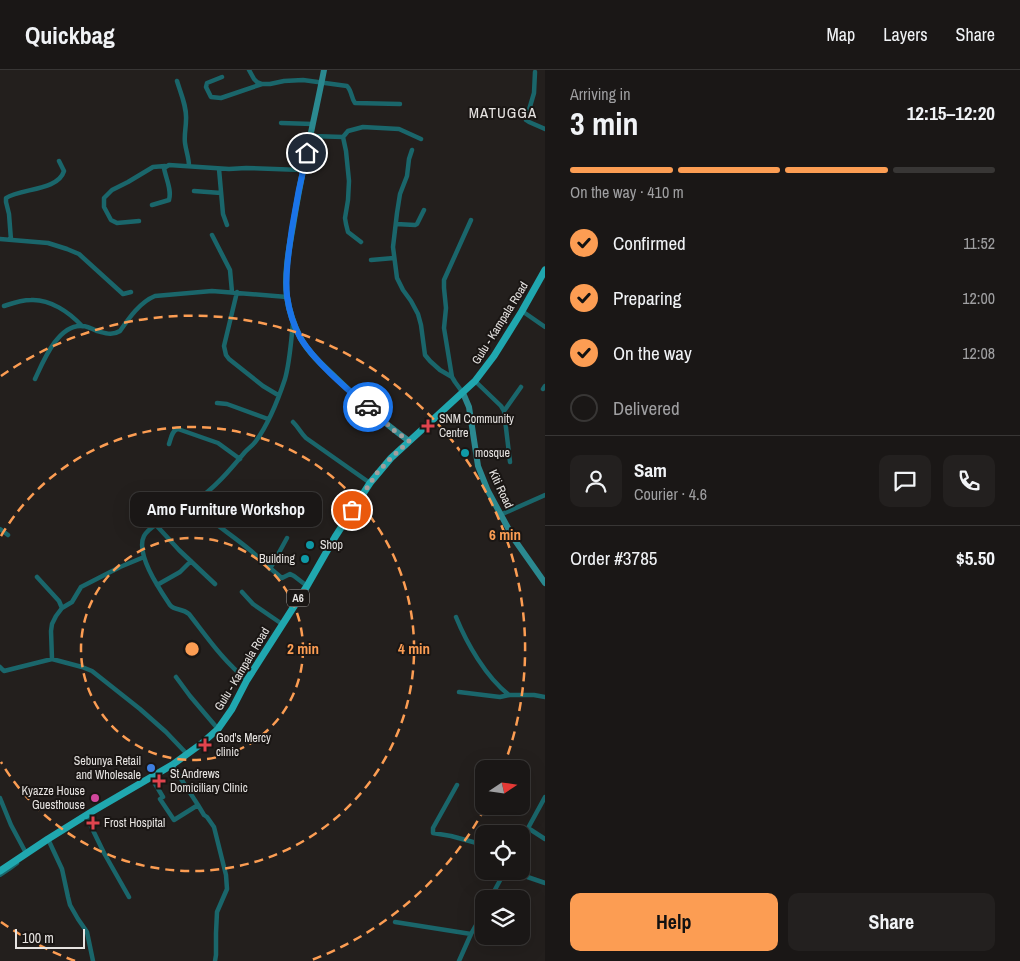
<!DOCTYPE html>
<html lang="en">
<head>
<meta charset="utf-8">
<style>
  body { margin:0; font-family:"Archivo Narrow",sans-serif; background:#23201f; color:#f1f3f6; height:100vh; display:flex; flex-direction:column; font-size:19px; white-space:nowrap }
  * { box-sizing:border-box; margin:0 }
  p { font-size:16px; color:#9f9fa1 }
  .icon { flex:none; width:28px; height:28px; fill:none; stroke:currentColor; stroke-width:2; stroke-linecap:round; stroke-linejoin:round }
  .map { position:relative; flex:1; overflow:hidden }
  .side { display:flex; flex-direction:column; background:#1a1716; width:475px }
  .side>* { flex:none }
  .needle { width:32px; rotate:77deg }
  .fabs { position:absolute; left:475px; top:690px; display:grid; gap:10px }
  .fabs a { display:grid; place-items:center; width:55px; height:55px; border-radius:10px; background:#1a1716; box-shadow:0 5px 20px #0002,0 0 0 1px #383635; font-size:25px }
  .scale { position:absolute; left:15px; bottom:12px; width:70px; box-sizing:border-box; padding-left:5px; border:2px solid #e6e3e1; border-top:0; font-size:14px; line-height:18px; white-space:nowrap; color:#e6e3e1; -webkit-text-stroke:4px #1a1614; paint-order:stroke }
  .pin { position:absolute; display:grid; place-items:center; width:42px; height:42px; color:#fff; margin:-21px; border:2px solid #fff; border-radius:50%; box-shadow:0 1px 5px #0007 }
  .courier { position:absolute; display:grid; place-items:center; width:50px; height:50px; margin:-25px; border:4px solid #1a73e8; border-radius:50%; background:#fff; color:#222; box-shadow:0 1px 6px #0007 }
  .bubble { position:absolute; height:35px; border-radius:10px; background:#1a1716; box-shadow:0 5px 20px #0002,0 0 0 1px #383635; font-size:16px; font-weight:700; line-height:35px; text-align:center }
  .summary em { font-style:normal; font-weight:700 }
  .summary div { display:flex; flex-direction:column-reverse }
  .summary { display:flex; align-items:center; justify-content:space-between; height:85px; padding:0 25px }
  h1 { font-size:32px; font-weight:700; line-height:38px }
  .bar { display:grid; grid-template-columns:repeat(4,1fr); gap:8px 5px; align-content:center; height:60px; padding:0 25px }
  .bar i { height:6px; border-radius:4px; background:#383635 }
  .bar .selected { background:#fc9d53 }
  .bar p { grid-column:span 4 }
  .line { display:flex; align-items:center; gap:12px; padding:0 25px; border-top:1px solid #383635 }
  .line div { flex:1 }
  .round { display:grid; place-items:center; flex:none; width:52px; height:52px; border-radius:10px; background:#23201f }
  ol { padding:0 25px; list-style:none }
  li { display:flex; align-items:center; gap:15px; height:55px }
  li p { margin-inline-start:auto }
  li .icon { padding:5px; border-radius:50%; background:#fc9d53; color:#111; stroke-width:4 }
  li:last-child { color:#9f9fa1 }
  li i { width:28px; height:28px; border:2px solid #383635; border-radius:50% }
  .cta { display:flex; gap:10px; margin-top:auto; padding:10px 25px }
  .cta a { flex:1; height:58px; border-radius:10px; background:#fc9d53; color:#111; font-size:20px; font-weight:700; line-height:58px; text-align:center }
  .cta a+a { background:#23201f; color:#f1f3f6 }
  header { display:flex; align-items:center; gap:30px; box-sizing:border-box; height:70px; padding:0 25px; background:#1a1716; border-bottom:1px solid #383635 }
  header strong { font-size:24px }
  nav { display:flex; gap:28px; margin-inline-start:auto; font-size:18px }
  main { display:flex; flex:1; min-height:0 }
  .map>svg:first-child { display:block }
</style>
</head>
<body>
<header>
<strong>Quickbag</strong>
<nav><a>Map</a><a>Layers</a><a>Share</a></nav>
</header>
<main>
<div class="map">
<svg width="545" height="891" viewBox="0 0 545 891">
  <rect width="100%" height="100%" fill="#231f1d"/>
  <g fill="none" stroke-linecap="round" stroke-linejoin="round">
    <path stroke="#1a666b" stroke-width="4.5" d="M249,0L254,9L257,12L262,14H270L284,11L303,10L347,16C352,21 351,28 355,33L400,34
      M535,2L534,23L526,50L529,52L545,59
      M222,7L207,13L206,17L211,27L221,28L262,14
      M177,11C181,24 187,37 186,50C186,58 184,65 185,73C186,81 189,88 189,96
      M281,53L313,54
      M311,66L343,67L346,81L349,111L348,130L345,148L346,154L348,162L361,172
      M343,67L348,61L363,57L399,59L421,69
      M412,80L409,89L407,106L400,124L397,143L393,177L397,208L403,220L411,231L418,244L421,255L425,285L430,291L440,300L452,307
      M219,99L223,144L227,155
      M194,121L221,123
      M152,135L169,130C172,120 166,109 164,98L169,95L229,99L246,98L302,100
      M139,151L117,153L111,150L104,137V128L112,120L128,112L153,97L165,96
      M396,154L415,155L417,154L424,140
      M212,165L230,200L232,222
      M0,169L48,173L67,179L79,184L123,224L131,222
      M11,170L9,144L6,132V128C21,118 58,121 64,101L59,91
      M371,190L394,188
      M237,222L224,276L226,285L229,289L263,316L278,325
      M4,236C13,233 21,230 31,230C50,229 69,242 82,256
      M522,241L545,257
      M35,309C43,292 58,254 82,256C87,256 93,259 97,261C105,263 112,266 120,261C129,248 140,232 155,226L212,221L287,227
      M475,311L501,336L504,341L510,392
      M543,319L545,316
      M463,323L455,312L452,307L444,258L446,238L444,218V210L471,150
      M217,333L227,334L268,349
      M504,341L521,317
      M293,352C299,358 300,362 306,368L370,413
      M169,374C171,368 172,360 178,359L218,373L240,389
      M192,433C209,451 231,464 250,480C261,489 270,499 282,508L290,504L294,506L307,516
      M500,445L545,425
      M156,455L179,480L215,514
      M0,459L8,465
      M270,499L287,468
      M37,507L59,531L62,538
      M157,515L180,502L191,491
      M242,522L253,534L282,554
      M456,547C467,574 486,607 509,625
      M52,589L51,561L52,554L56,546L62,538L72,532L81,517L120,497L144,487
      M0,597L4,601L52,589L82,597L92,601L140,639L166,662L187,684
      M176,607L190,626L218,659
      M247,610C223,591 207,567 189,544C182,538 175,541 170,535C160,520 135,484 144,466C150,454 182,441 194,432C214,419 230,400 245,382C249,378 253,375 256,371C269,353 278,330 285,309C290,291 291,271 293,253
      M459,622L500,627L509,625H534L545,627
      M172,695L198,735
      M151,707L163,727L160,729L174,750L198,735L204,745L207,747L214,757L226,805L227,819L217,842L216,863V885L215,891
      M457,715L433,758V763L451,766L484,775
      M0,728L11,755L26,783
      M90,743L88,750L104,783L129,827
      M528,758L545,769
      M48,769L62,799L68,827L70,835L78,849L87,862L93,891
      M521,771L545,727
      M510,801L545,813
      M0,805L9,799L17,793
      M490,829L505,801
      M395,852L471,864
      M459,891L471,864L484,841"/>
    <path stroke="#2b8990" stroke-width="6" d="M324,0C314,52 301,103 293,156C289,178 284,205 287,227C289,241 294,255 300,267C308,282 322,295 335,307C358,329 382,352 409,371
      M463,323L469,337L478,396L488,421L514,469L545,513"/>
    <path stroke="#20a7af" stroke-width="7" d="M0,801L48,769L93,741L172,695L201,674L218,659L232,639L247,610L307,516L335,467L370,413L391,388L475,311L494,286L522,241L545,200"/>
  </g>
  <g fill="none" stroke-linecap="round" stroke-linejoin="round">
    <path stroke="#a29e9c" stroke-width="5" stroke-dasharray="0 9" d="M352,440L377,403L391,388L409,371L396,362L368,337"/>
    <path stroke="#1a73e8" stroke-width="6" d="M307,83C301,108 296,133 292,158C289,180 285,204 287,226C289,240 294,257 301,269C316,293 347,319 368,337"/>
  </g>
  <g fill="none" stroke="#fc9d53" stroke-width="2.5" stroke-dasharray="9 6">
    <circle cx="192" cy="579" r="111"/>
    <path d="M1 466A222 222 0 1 1 1 692"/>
    <path d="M485 738A333 333 0 0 1 309 891M75 891A333 333 0 0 1 1 852M1 306A333 333 0 0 1 503 698"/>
  </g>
  <g fill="#e0444e" stroke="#1a1614" stroke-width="2">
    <path d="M425.5 348.5h5v5h5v5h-5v5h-5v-5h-5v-5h5z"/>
    <path d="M202.5 667.5h5v5h5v5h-5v5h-5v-5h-5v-5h5z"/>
    <path d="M156.5 703.5h5v5h5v5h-5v5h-5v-5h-5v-5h5z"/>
    <path d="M90.5 745.5h5v5h5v5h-5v5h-5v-5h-5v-5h5z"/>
  </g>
  <g fill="#0f9aa8" stroke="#1a1614" stroke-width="2">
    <circle cx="465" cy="383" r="5"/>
    <circle cx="310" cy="475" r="5"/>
    <circle cx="305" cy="489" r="5"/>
  </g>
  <circle fill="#3f7fe0" stroke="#1a1614" stroke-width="2" cx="151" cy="698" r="5"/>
  <circle fill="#d1479c" stroke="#1a1614" stroke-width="2" cx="95" cy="728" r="5"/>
  <g text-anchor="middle" stroke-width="4" stroke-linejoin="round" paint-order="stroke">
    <rect fill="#1a1614" stroke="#a9a6a4" stroke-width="1" x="287" y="519.5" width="22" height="17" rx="4"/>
    <g font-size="11" font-weight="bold" fill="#e6e3e1">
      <text x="298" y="532">A6</text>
    </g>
    <g font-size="12" fill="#e6e3e1" stroke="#1a1614">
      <text transform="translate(500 253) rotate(-58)" y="4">Gulu - Kampala Road</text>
      <text transform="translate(501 419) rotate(65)" y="4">Kiti Road</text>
      <text transform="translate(242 599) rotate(-59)" y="4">Gulu - Kampala Road</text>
    </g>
    <g font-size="12" fill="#e6e3e1" stroke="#1a1614" text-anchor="start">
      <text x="439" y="353">SNM Community<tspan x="439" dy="14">Centre</tspan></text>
      <text x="475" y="387">mosque</text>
      <text x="320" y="479">Shop</text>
      <text x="295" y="493" text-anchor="end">Building</text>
      <text x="216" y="672">God's Mercy<tspan x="216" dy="14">clinic</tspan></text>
      <text x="141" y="695" text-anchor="end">Sebunya Retail<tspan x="141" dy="14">and Wholesale</tspan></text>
      <text x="170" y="708">St Andrews<tspan x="170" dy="14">Domiciliary Clinic</tspan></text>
      <text x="85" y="725" text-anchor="end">Kyazze House<tspan x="85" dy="14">Guesthouse</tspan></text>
      <text x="104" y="757">Frost Hospital</text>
    </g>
    <g font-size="15" letter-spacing="1" fill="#e6e3e1" stroke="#1a1614">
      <text x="503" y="48">MATUGGA</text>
    </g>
  </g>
  <circle cx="192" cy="579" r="8" fill="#fc9d53" stroke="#1a1614" stroke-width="2.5"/>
  <g font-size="15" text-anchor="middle" font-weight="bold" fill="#fc9d53" stroke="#1a1614" stroke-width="4" stroke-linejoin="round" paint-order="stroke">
    <text x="505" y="470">6 min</text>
    <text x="303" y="584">2 min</text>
    <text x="414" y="584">4 min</text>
  </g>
</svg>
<div class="fabs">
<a><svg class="needle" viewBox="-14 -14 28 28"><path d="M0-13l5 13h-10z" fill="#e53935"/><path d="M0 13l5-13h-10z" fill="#9f9fa1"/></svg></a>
<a><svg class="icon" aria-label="locate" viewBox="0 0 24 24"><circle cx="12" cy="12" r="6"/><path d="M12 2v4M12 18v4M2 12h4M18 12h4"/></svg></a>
<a><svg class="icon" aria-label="layers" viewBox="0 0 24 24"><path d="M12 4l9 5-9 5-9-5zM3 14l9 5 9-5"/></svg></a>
</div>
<div class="scale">100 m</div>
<div class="pin" style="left:352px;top:440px;background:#ea580c"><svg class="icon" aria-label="bag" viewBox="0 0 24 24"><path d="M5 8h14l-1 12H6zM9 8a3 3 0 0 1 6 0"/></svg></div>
<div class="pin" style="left:307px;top:83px;background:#1f2937"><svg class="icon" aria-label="home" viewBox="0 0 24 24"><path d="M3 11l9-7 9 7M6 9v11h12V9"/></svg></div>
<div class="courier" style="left:368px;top:337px"><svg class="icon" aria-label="car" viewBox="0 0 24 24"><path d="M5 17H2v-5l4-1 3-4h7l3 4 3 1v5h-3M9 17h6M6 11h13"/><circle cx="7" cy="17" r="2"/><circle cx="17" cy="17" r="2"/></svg></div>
<div class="bubble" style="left:130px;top:422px;width:192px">Amo Furniture Workshop</div>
</div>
<section class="side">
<div class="summary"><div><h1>3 min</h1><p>Arriving in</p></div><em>12:15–12:20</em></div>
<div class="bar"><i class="selected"></i><i class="selected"></i><i class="selected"></i><i></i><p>On the way · 410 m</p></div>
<ol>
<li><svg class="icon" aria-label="check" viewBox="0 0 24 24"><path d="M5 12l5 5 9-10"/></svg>Confirmed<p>11:52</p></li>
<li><svg class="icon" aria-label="check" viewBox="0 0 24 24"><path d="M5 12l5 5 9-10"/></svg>Preparing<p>12:00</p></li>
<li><svg class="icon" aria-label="check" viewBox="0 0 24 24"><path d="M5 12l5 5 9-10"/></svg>On the way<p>12:08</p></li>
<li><i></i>Delivered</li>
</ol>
<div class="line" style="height:90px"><a class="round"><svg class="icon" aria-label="person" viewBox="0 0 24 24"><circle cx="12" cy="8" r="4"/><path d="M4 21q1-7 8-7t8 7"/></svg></a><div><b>Sam</b><p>Courier · 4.6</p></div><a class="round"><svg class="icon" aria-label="chat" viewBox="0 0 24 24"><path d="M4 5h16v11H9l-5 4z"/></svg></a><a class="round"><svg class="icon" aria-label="phone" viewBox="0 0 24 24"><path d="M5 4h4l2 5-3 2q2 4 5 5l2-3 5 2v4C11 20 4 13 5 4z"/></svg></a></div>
<div class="line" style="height:65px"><div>Order #3785</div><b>$5.50</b></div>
<div class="cta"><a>Help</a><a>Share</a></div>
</section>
</main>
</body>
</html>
